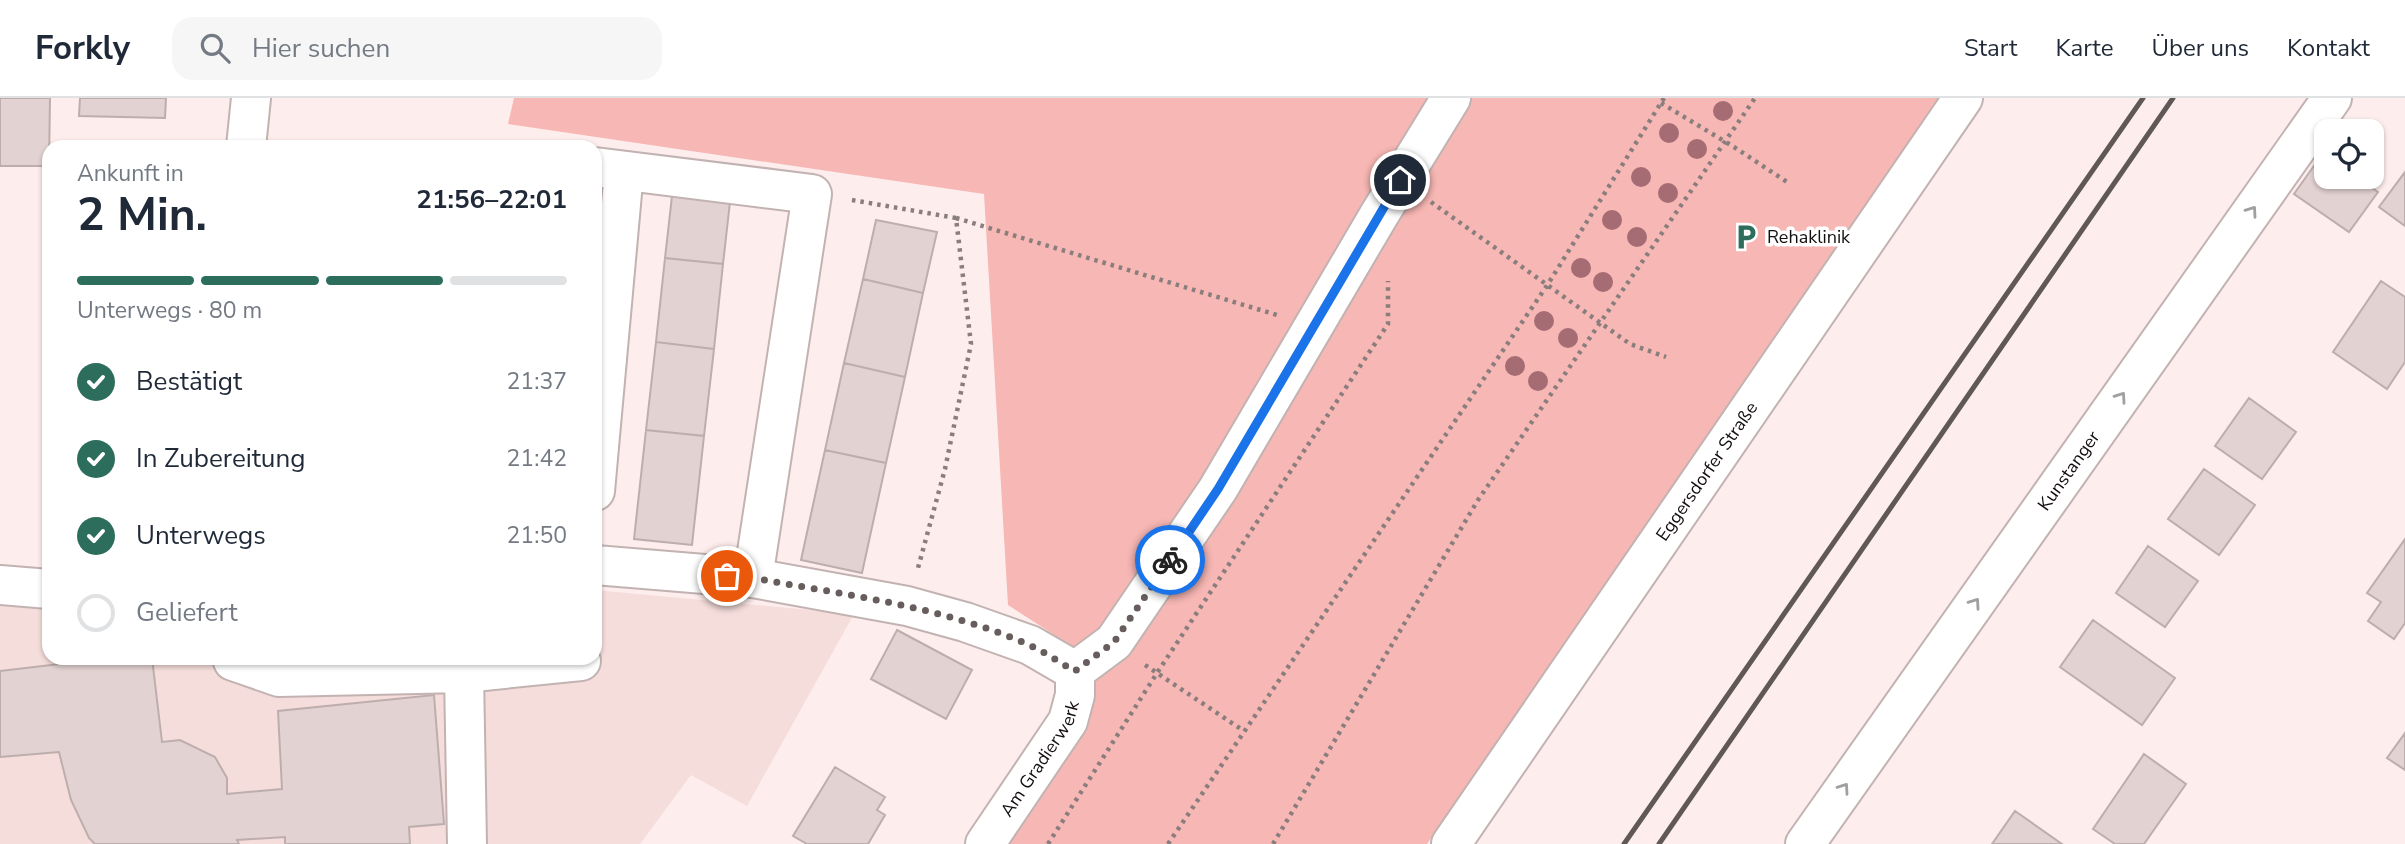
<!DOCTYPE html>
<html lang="de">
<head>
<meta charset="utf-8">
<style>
  body { margin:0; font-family:"Nunito Sans",sans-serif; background:#f6f6f7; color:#1f2937; height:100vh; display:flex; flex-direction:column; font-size:26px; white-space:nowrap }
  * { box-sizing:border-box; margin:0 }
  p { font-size:23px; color:#747a83 }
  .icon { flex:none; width:38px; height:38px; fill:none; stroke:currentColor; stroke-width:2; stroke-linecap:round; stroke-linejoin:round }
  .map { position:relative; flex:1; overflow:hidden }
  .sheet { position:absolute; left:42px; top:42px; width:560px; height:525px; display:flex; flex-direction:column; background:#fff; border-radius:21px; box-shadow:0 2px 5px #0004 }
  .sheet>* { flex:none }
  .fabs { position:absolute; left:2314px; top:21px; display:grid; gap:14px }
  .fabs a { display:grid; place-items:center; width:70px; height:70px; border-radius:14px; background:#fff; box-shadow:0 2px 5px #0004; font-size:35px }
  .pin { position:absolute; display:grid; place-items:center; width:60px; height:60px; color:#fff; margin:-30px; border:4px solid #fff; border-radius:50%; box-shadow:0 2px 7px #0007 }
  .courier { position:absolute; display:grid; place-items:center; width:70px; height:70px; margin:-35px; border:5px solid #1a73e8; border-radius:50%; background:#fff; color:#222; box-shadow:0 2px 9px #0007 }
  .summary em { font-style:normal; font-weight:700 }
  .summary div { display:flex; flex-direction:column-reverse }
  .summary { display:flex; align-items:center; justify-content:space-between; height:119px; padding:0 35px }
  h1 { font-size:46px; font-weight:700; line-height:52px }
  .bar { display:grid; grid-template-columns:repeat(4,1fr); gap:10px 7px; align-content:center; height:84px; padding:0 35px }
  .bar i { height:9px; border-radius:5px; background:#e0e1e3 }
  .bar .current { background:#2d6d5b }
  .bar p { grid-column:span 4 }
  ol { padding:0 35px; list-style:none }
  li { display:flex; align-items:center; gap:21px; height:77px }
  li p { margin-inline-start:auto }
  li .icon { padding:7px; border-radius:50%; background:#2d6d5b; color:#fff; stroke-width:4 }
  li:last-child { color:#747a83 }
  li i { width:38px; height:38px; border:4px solid #e0e1e3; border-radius:50% }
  header { display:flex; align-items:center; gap:42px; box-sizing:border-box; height:98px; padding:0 35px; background:#fff; border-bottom:2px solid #e0e1e3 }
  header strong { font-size:33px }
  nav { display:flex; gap:38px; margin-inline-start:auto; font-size:24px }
  .search { width:490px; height:63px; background:#f6f6f7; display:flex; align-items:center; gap:18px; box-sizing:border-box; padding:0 24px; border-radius:21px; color:#747a83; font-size:26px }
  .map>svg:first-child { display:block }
</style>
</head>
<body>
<header>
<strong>Forkly</strong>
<div class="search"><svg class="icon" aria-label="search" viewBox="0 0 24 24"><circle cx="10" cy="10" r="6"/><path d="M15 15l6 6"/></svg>Hier suchen</div>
<nav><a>Start</a><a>Karte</a><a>Über uns</a><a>Kontakt</a></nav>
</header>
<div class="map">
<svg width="2405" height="746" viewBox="0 0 2405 746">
  <rect width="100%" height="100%" fill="#fdedec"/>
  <path fill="#f5dddb" d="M595,492L854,516L747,708L691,677L640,746H0V503L49,506V560H595Z"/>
  <path fill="#f7b7b4" d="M514,0H1941L1427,746H1001L1098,565L1008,507L984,96L508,26Z"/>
  <path fill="#e2d2d1" stroke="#bdaead" stroke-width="2" d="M0,0H50L49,68H0Z
    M80,0H166L165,20L79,18Z
    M2323,55L2326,57V79H2356L2378,94L2349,134L2294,96Z
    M2405,74V128L2379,109Z
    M672,98L730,104L723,166L665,160Z
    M876,122L937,134L923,195L863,181Z
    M665,160L723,166L714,251L656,244Z
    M863,181L923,195L905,279L844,265Z
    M2381,183L2405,199V264L2387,291L2333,254Z
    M656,244L714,251L704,338L646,332Z
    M844,265L905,279L886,365L825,352Z
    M2249,300L2296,334L2262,381L2215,348Z
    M646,332L704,338L692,447L634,441Z
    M825,352L886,365L862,475L801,462Z
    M2204,371L2255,407L2219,457L2168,421Z
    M2405,441V525L2394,541L2368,523L2381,504L2367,495Z
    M2148,448L2198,483L2165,529L2116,495Z
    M2093,522L2175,580L2142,627L2060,569Z
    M897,532L972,572L946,621L871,581Z
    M111,560H152L162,644L180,642L215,659L227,680V696L282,691L278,613L434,597L444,726L409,729L410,746H285V739L237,742L239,746H95L89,740L71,702L59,654L0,659V573Z
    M2405,635V672L2387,660Z
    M2144,656L2186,686L2144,746H2115L2093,731Z
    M835,669L885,699L877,712L885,717L868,746H807L793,738Z
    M2015,713L2062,746H1992Z"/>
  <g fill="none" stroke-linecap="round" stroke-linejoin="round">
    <defs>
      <g id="minor">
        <path d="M246,49L251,0"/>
        <path d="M595,69L812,96L753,480"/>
        <path d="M595,393L624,73"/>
        <path d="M595,467L753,480L907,508L965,524L1030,547L1075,573"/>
        <path d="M0,487L49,491"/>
        <path d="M232,560L233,563L279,579L464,575L467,746"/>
        <path d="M1075,573L1114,544L1218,391L1379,117L1451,0"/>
        <path d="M464,575L581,563"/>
        <path id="s1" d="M985,746L1068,623L1075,597V573"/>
        <path id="s2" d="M1451,746L1963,0"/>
        <path id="s3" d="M1805,746L2332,0"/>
      </g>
    </defs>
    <use href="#minor" stroke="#c2b3b2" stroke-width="42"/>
    <path stroke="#897e7d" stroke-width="4.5" stroke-dasharray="3.5 5" stroke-linecap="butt" d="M1661,5L1734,49L1787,84
      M852,102L956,120L971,246L945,371L918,470
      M1431,104L1630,246L1666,259
      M956,120L1277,217
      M1145,567L1244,633
      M1048,746L1157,575L1388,226V183
      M1168,746L1548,186L1664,0
      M1273,746L1478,402L1755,0"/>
    <use href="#minor" stroke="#fff" stroke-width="38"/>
    <path stroke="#605857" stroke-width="5" d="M1624,746L2143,0
      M1659,746L2173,0"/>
  </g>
  <g fill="#a66c73">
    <circle cx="1723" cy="13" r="10"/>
    <circle cx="1669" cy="35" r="10"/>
    <circle cx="1697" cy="51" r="10"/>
    <circle cx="1641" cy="79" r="10"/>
    <circle cx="1668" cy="95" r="10"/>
    <circle cx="1612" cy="122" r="10"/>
    <circle cx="1637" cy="139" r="10"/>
    <circle cx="1581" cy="170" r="10"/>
    <circle cx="1603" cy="184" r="10"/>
    <circle cx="1544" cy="223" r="10"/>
    <circle cx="1568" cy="240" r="10"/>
    <circle cx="1515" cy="268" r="10"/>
    <circle cx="1538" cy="283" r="10"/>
  </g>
  <defs><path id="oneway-chevron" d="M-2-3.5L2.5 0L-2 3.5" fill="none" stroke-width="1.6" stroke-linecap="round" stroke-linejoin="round" transform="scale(1.75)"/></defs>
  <g stroke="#a19f9f">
    <use href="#oneway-chevron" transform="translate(2252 113) rotate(-55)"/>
    <use href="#oneway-chevron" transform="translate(2121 299) rotate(-55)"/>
    <use href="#oneway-chevron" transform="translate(1975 505) rotate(-55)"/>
    <use href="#oneway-chevron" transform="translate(1844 690) rotate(-55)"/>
  </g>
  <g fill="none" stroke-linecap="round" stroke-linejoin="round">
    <path stroke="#665d5c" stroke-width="7" stroke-dasharray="0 12.6" d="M727,478L753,480C845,497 942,508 1029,547C1045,554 1060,565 1075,573L1114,544L1170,462"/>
    <path stroke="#1a73e8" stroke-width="9" d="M1170,462L1218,391L1400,82"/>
  </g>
  <defs>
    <symbol id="parking-bare" viewBox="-9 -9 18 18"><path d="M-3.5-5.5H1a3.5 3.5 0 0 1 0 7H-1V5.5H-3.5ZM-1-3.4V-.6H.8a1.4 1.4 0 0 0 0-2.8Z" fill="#2d6d5b" stroke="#fff" stroke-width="2.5" paint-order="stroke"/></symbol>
  </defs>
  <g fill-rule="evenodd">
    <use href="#parking-bare" x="1727" y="120" width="38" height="38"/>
  </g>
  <g text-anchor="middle" stroke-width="7" stroke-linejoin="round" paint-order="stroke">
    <g font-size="18" fill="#140f0e" stroke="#fff" text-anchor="start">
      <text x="1767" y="145">Rehaklinik</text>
    </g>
    <g font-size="18" fill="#140f0e" stroke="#fff">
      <text dy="6" stroke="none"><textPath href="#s2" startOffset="452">Eggersdorfer Straße</textPath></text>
      <text dy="6" stroke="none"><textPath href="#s3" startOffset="457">Kunstanger</textPath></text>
      <text dy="6" stroke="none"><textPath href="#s1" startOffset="102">Am Gradierwerk</textPath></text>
    </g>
  </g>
</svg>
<div class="fabs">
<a><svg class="icon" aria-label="locate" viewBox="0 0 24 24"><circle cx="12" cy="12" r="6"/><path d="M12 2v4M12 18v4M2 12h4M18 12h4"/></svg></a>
</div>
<div class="pin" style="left:727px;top:478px;background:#ea580c"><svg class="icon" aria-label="bag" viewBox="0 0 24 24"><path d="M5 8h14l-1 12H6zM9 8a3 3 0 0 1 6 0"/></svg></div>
<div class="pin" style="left:1400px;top:82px;background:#1f2937"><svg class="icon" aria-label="home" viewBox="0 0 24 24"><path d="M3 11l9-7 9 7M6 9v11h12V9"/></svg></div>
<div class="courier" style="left:1170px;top:462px"><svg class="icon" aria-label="bike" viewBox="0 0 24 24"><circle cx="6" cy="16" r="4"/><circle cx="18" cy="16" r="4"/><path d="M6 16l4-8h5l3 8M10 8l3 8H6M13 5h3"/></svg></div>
<section class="sheet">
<div class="summary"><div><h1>2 Min.</h1><p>Ankunft in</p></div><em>21:56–22:01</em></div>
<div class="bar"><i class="current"></i><i class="current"></i><i class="current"></i><i></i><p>Unterwegs · 80 m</p></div>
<ol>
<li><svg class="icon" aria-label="check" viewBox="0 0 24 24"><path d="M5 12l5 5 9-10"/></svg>Bestätigt<p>21:37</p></li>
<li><svg class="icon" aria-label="check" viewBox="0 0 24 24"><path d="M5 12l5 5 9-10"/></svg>In Zubereitung<p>21:42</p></li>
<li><svg class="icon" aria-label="check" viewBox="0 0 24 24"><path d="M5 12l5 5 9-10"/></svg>Unterwegs<p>21:50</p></li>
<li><i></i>Geliefert</li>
</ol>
</section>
</div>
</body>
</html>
